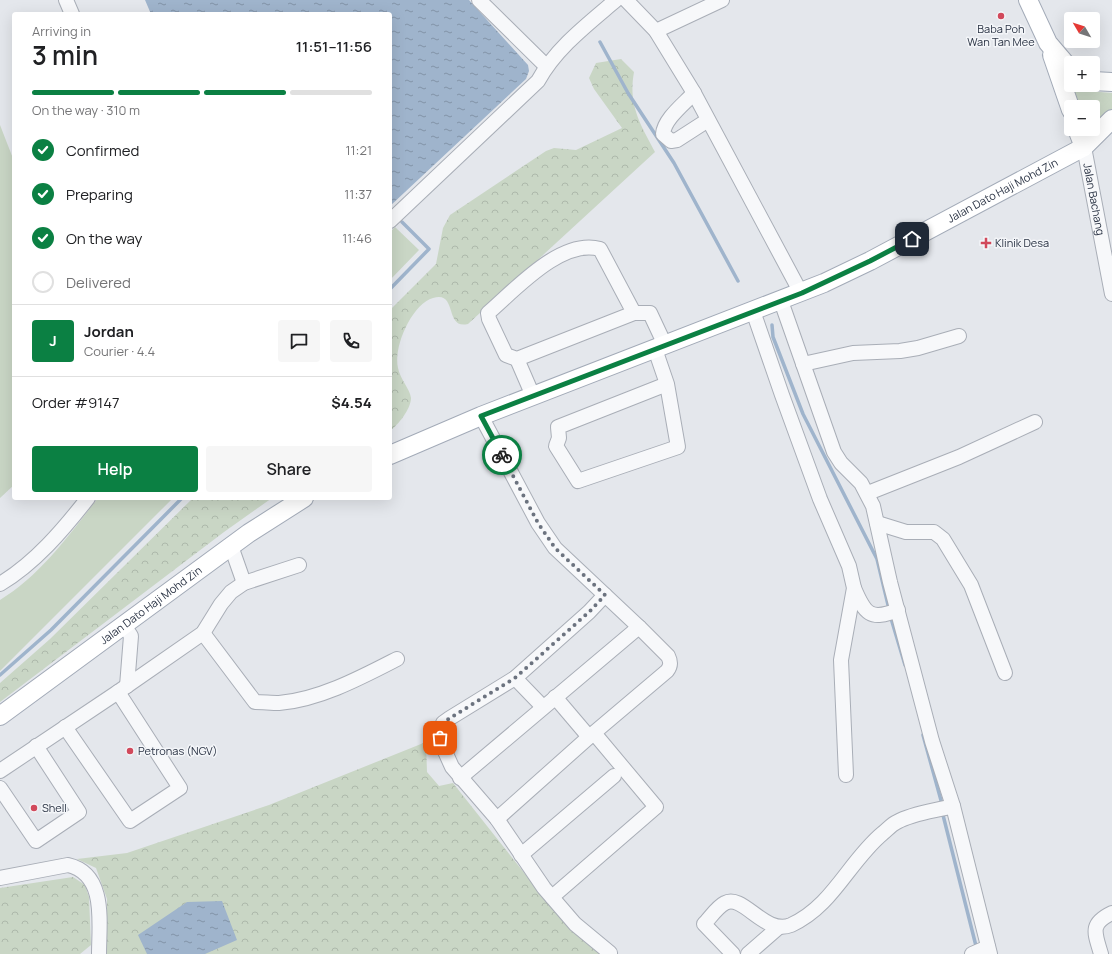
<!DOCTYPE html>
<html lang="en">
<head>
<meta charset="utf-8">
<style>
  body { margin:0; font-family:Manrope,sans-serif; background:#f6f6f6; color:#202124; height:100vh; display:flex; flex-direction:column; font-size:15px; white-space:nowrap }
  * { box-sizing:border-box; margin:0 }
  p { font-size:13px; color:#757577 }
  .icon { flex:none; width:22px; height:22px; fill:none; stroke:currentColor; stroke-width:2; stroke-linecap:round; stroke-linejoin:round }
  .map { position:relative; flex:1; overflow:hidden }
  .panel { position:absolute; left:12px; top:12px; width:380px; height:488px; display:flex; flex-direction:column; background:#fff; border-radius:4px; box-shadow:0 4px 16px #0002 }
  .panel>* { flex:none }
  .needle { width:26px; rotate:309deg }
  .buttons { position:absolute; left:1064px; top:12px; display:grid; gap:8px }
  .buttons a { display:grid; place-items:center; width:36px; height:36px; border-radius:4px; background:#fff; box-shadow:0 4px 16px #0002; font-size:20px }
  .pin { position:absolute; display:grid; place-items:center; width:34px; height:34px; color:#fff; margin:-17px; border-radius:8px; box-shadow:0 2px 6px #0006 }
  .courier { position:absolute; display:grid; place-items:center; width:40px; height:40px; margin:-20px; border:3px solid #0b8043; border-radius:50%; background:#fff; color:#222; box-shadow:0 1px 5px #0007 }
  .overview em { font-style:normal; font-weight:600 }
  .overview div { display:flex; flex-direction:column-reverse }
  .overview { display:flex; align-items:center; justify-content:space-between; height:68px; padding:0 20px }
  h1 { font-size:26px; font-weight:600; line-height:30px }
  .bar { display:grid; grid-template-columns:repeat(4,1fr); gap:6px 4px; align-content:center; height:48px; padding:0 20px }
  .bar i { height:5px; border-radius:3px; background:#e0e0e0 }
  .bar .on { background:#0b8043 }
  .bar p { grid-column:span 4 }
  .line { display:flex; align-items:center; gap:10px; padding:0 20px; border-top:1px solid #e0e0e0 }
  .line div { flex:1 }
  .round { display:grid; place-items:center; flex:none; width:42px; height:42px; border-radius:4px; background:#f6f6f6 }
  ol { padding:0 20px; list-style:none }
  li { display:flex; align-items:center; gap:12px; height:44px }
  li p { margin-inline-start:auto }
  li .icon { padding:4px; border-radius:50%; background:#0b8043; color:#fff; stroke-width:4 }
  li:last-child { color:#757577 }
  li i { width:22px; height:22px; border:2px solid #e0e0e0; border-radius:50% }
  .cta { display:flex; gap:8px; margin-top:auto; padding:8px 20px }
  .cta a { flex:1; height:46px; border-radius:4px; background:#0b8043; color:#fff; font-size:16px; font-weight:600; line-height:46px; text-align:center }
  .cta a+a { background:#f6f6f6; color:#202124 }
  .map>svg:first-child { display:block }
</style>
</head>
<body>
<div class="map">
<svg width="1112" height="954" viewBox="0 0 1112 954">
  <defs>
    <pattern id="forest-crowns" width="20" height="18" patternUnits="userSpaceOnUse"><rect width="20" height="18" fill="#c9d6c5"/><path d="M2 6a3 3 0 1 1 6 0M12 15a3 3 0 1 1 6 0" fill="none" stroke="#adb8ab"/></pattern>
    <pattern id="water-ripples" width="26" height="14" patternUnits="userSpaceOnUse"><rect width="26" height="14" fill="#9fb4cc"/><path d="M2 4q2-2 4 0t4 0M15 11q2-2 4 0t4 0" fill="none" stroke="#8293a7"/></pattern>
  </defs>
  <rect width="100%" height="100%" fill="#e4e7ec"/>
  <path fill="#c9d6c5" d="M1071,85H1076L1088,91L1112,93V112L1088,136L1086,129H1093V107H1078Z
    M0,125L14,161V485L0,498Z
    M395,227L419,250L390,280V232Z
    M98,498H173L0,671V600C41,575 69,535 98,498Z"/>
  <path fill="url(#forest-crowns)" d="M621,59L634,72C628,105 640,124 655,152L468,324C444,330 458,290 433,298C412,304 393,347 398,368C400,379 410,389 411,398C411,409 398,425 390,431V310L436,264L443,228L450,215L546,151L554,148L576,150L622,128L594,89L589,78L596,63Z
    M193,498H272L224,532L0,702V683L50,639Z
    M426,742L427,772L439,786L453,783L541,894L603,954H107V899L96,868L77,859L127,853L269,805Z
    M73,877L85,885L89,897L91,945L80,954H0V888Z"/>
  <path fill="url(#water-ripples)" d="M145,0H469L528,65L529,71L526,79L390,206V14H151Z
    M222,901L237,940L205,954H147L138,935L187,902Z"/>
  <g fill="none" stroke-linecap="round" stroke-linejoin="round">
    <path stroke="#9fb4cc" stroke-width="3.5" d="M600,42L628,93L674,163L738,281
      M390,289L429,249L402,222
      M772,325L773,337L803,414L877,559L889,609
      M890,615L905,665
      M0,675L51,630L182,498
      M923,735L942,804
      M943,815L976,946"/>
    <defs>
      <g id="minor">
        <path d="M66,0L72,14"/>
        <path d="M479,0L546,66"/>
        <path d="M626,0L656,31L694,93L801,293"/>
        <path d="M656,31L722,0"/>
        <path d="M694,93C684,104 664,119 663,134L671,141L677,140L708,120"/>
        <path id="s1" d="M1084,147L1112,294"/>
        <path d="M390,221L538,81C556,48 588,24 616,0"/>
        <path d="M781,301L834,452L841,463L861,483L873,506L890,582L932,741L953,806L990,954"/>
        <path d="M753,311L782,395L820,499L849,566L854,588L841,660L846,775"/>
        <path d="M634,313L600,249C561,238 515,290 488,313L489,319L506,355L517,359L634,313H650L665,345"/>
        <path d="M655,349L667,384L678,447L578,481L556,446L559,438L558,427L667,384"/>
        <path d="M517,359L533,396"/>
        <path d="M803,364L853,353L900,351L918,348L959,336"/>
        <path d="M481,416L538,523L555,548L639,627L668,656C671,662 671,666 667,671L589,737L497,819"/>
        <path d="M868,493L959,457L1035,422"/>
        <path d="M877,523L906,532H934L943,539L971,585L1005,673"/>
        <path d="M231,546L244,583"/>
        <path d="M0,584C35,563 63,530 88,498"/>
        <path d="M854,588C865,614 870,621 898,610"/>
        <path d="M605,595L589,612L515,678L450,718L443,723L439,738L452,767L497,819L544,888L575,924L610,953"/>
        <path d="M124,625L131,636L127,686"/>
        <path d="M203,633L255,702C263,702 271,703 279,703C319,700 362,677 397,659"/>
        <path d="M515,678L543,707"/>
        <path d="M555,697L589,737"/>
        <path d="M65,727L130,821L180,788L118,692"/>
        <path d="M0,771L118,692L203,633L221,604L231,592L244,583L299,565"/>
        <path d="M460,778L639,627"/>
        <path d="M0,788L36,841L79,812L36,746"/>
        <path d="M521,855L614,776"/>
        <path d="M0,878L68,865C107,874 99,923 99,954"/>
        <path d="M552,897L656,807L594,733"/>
        <path d="M733,954L704,924C710,918 717,907 725,903C743,893 765,936 791,925C833,906 849,861 883,833C887,830 892,824 897,822C913,813 935,811 953,806"/>
        <path d="M748,954L779,927"/>
        <path d="M972,954L988,947"/>
        <path d="M1101,954C1095,933 1089,924 1112,913"/>
      </g>
      <g id="major">
        <path d="M1028,0L1048,43L1071,70"/>
        <path d="M1052,55L1071,110"/>
        <path d="M1093,81L1112,82"/>
        <path d="M1077,129L1084,147"/>
        <path id="s2" d="M390,455L481,416L824,283L870,261L1084,147L1112,119"/>
        <path id="s3" d="M0,716L249,533L304,498"/>
      </g>
    </defs>
    <use href="#minor" stroke="#a9aeb7" stroke-width="16"/>
    <use href="#major" stroke="#a3abb8" stroke-width="20"/>
    <use href="#minor" stroke="#f7f8fa" stroke-width="14"/>
    <use href="#major" stroke="#fff" stroke-width="18"/>
  </g>
  <g fill="none" stroke-linecap="round" stroke-linejoin="round">
    <path stroke="#6c737f" stroke-width="4" stroke-dasharray="0 7.2" d="M440,738L443,723L450,718L515,678L589,612L605,595L555,548L538,523L502,455"/>
    <path stroke="#0b8043" stroke-width="5" d="M502,455L481,416L802,293L870,261L912,239"/>
  </g>
  <g fill="#d1495b" stroke="#f4f6f9" stroke-width="1.5">
    <circle cx="1001" cy="16" r="4"/>
    <path d="M984 237h4v4h4v4h-4v4h-4v-4h-4v-4h4z"/>
    <circle cx="130" cy="751" r="4"/>
    <circle cx="34" cy="808" r="4"/>
  </g>
  <g text-anchor="middle" stroke-width="3" stroke-linejoin="round" paint-order="stroke">
    <g font-size="11" fill="#2b3445" stroke="#f4f6f9" text-anchor="start">
      <text x="1001" y="33" text-anchor="middle">Baba Poh<tspan x="1001" dy="13">Wan Tan Mee</tspan></text>
      <text x="995" y="247">Klinik Desa</text>
      <text x="138" y="755">Petronas (NGV)</text>
      <text x="42" y="812">Shell</text>
    </g>
    <g font-size="11" fill="#2b3445" stroke="#f4f6f9">
      <text dy="4" stroke="none"><textPath href="#s2" startOffset="668">Jalan Dato Haji Mohd Zin</textPath></text>
      <text dy="4" stroke="none"><textPath href="#s1" startOffset="53">Jalan Bachang</textPath></text>
      <text dy="4" stroke="none"><textPath href="#s3" startOffset="187">Jalan Dato Haji Mohd Zin</textPath></text>
    </g>
  </g>
</svg>
<div class="buttons">
<a><svg class="needle" viewBox="-14 -14 28 28"><path d="M0-13l5 13h-10z" fill="#e53935"/><path d="M0 13l5-13h-10z" fill="#757577"/></svg></a>
<a>+</a>
<a>−</a>
</div>
<div class="pin" style="left:440px;top:738px;background:#ea580c"><svg class="icon" aria-label="bag" viewBox="0 0 24 24"><path d="M5 8h14l-1 12H6zM9 8a3 3 0 0 1 6 0"/></svg></div>
<div class="pin" style="left:912px;top:239px;background:#1f2937"><svg class="icon" aria-label="home" viewBox="0 0 24 24"><path d="M3 11l9-7 9 7M6 9v11h12V9"/></svg></div>
<div class="courier" style="left:502px;top:455px"><svg class="icon" aria-label="bike" viewBox="0 0 24 24"><circle cx="6" cy="16" r="4"/><circle cx="18" cy="16" r="4"/><path d="M6 16l4-8h5l3 8M10 8l3 8H6M13 5h3"/></svg></div>
<section class="panel">
<div class="overview"><div><h1>3 min</h1><p>Arriving in</p></div><em>11:51–11:56</em></div>
<div class="bar"><i class="on"></i><i class="on"></i><i class="on"></i><i></i><p>On the way · 310 m</p></div>
<ol>
<li><svg class="icon" aria-label="check" viewBox="0 0 24 24"><path d="M5 12l5 5 9-10"/></svg>Confirmed<p>11:21</p></li>
<li><svg class="icon" aria-label="check" viewBox="0 0 24 24"><path d="M5 12l5 5 9-10"/></svg>Preparing<p>11:37</p></li>
<li><svg class="icon" aria-label="check" viewBox="0 0 24 24"><path d="M5 12l5 5 9-10"/></svg>On the way<p>11:46</p></li>
<li><i></i>Delivered</li>
</ol>
<div class="line" style="height:72px"><b class="round" style="background:#0b8043;color:#fff">J</b><div><b>Jordan</b><p>Courier · 4.4</p></div><a class="round"><svg class="icon" aria-label="chat" viewBox="0 0 24 24"><path d="M4 5h16v11H9l-5 4z"/></svg></a><a class="round"><svg class="icon" aria-label="phone" viewBox="0 0 24 24"><path d="M5 4h4l2 5-3 2q2 4 5 5l2-3 5 2v4C11 20 4 13 5 4z"/></svg></a></div>
<div class="line" style="height:52px"><div>Order #9147</div><b>$4.54</b></div>
<div class="cta"><a>Help</a><a>Share</a></div>
</section>
</div>
</body>
</html>
